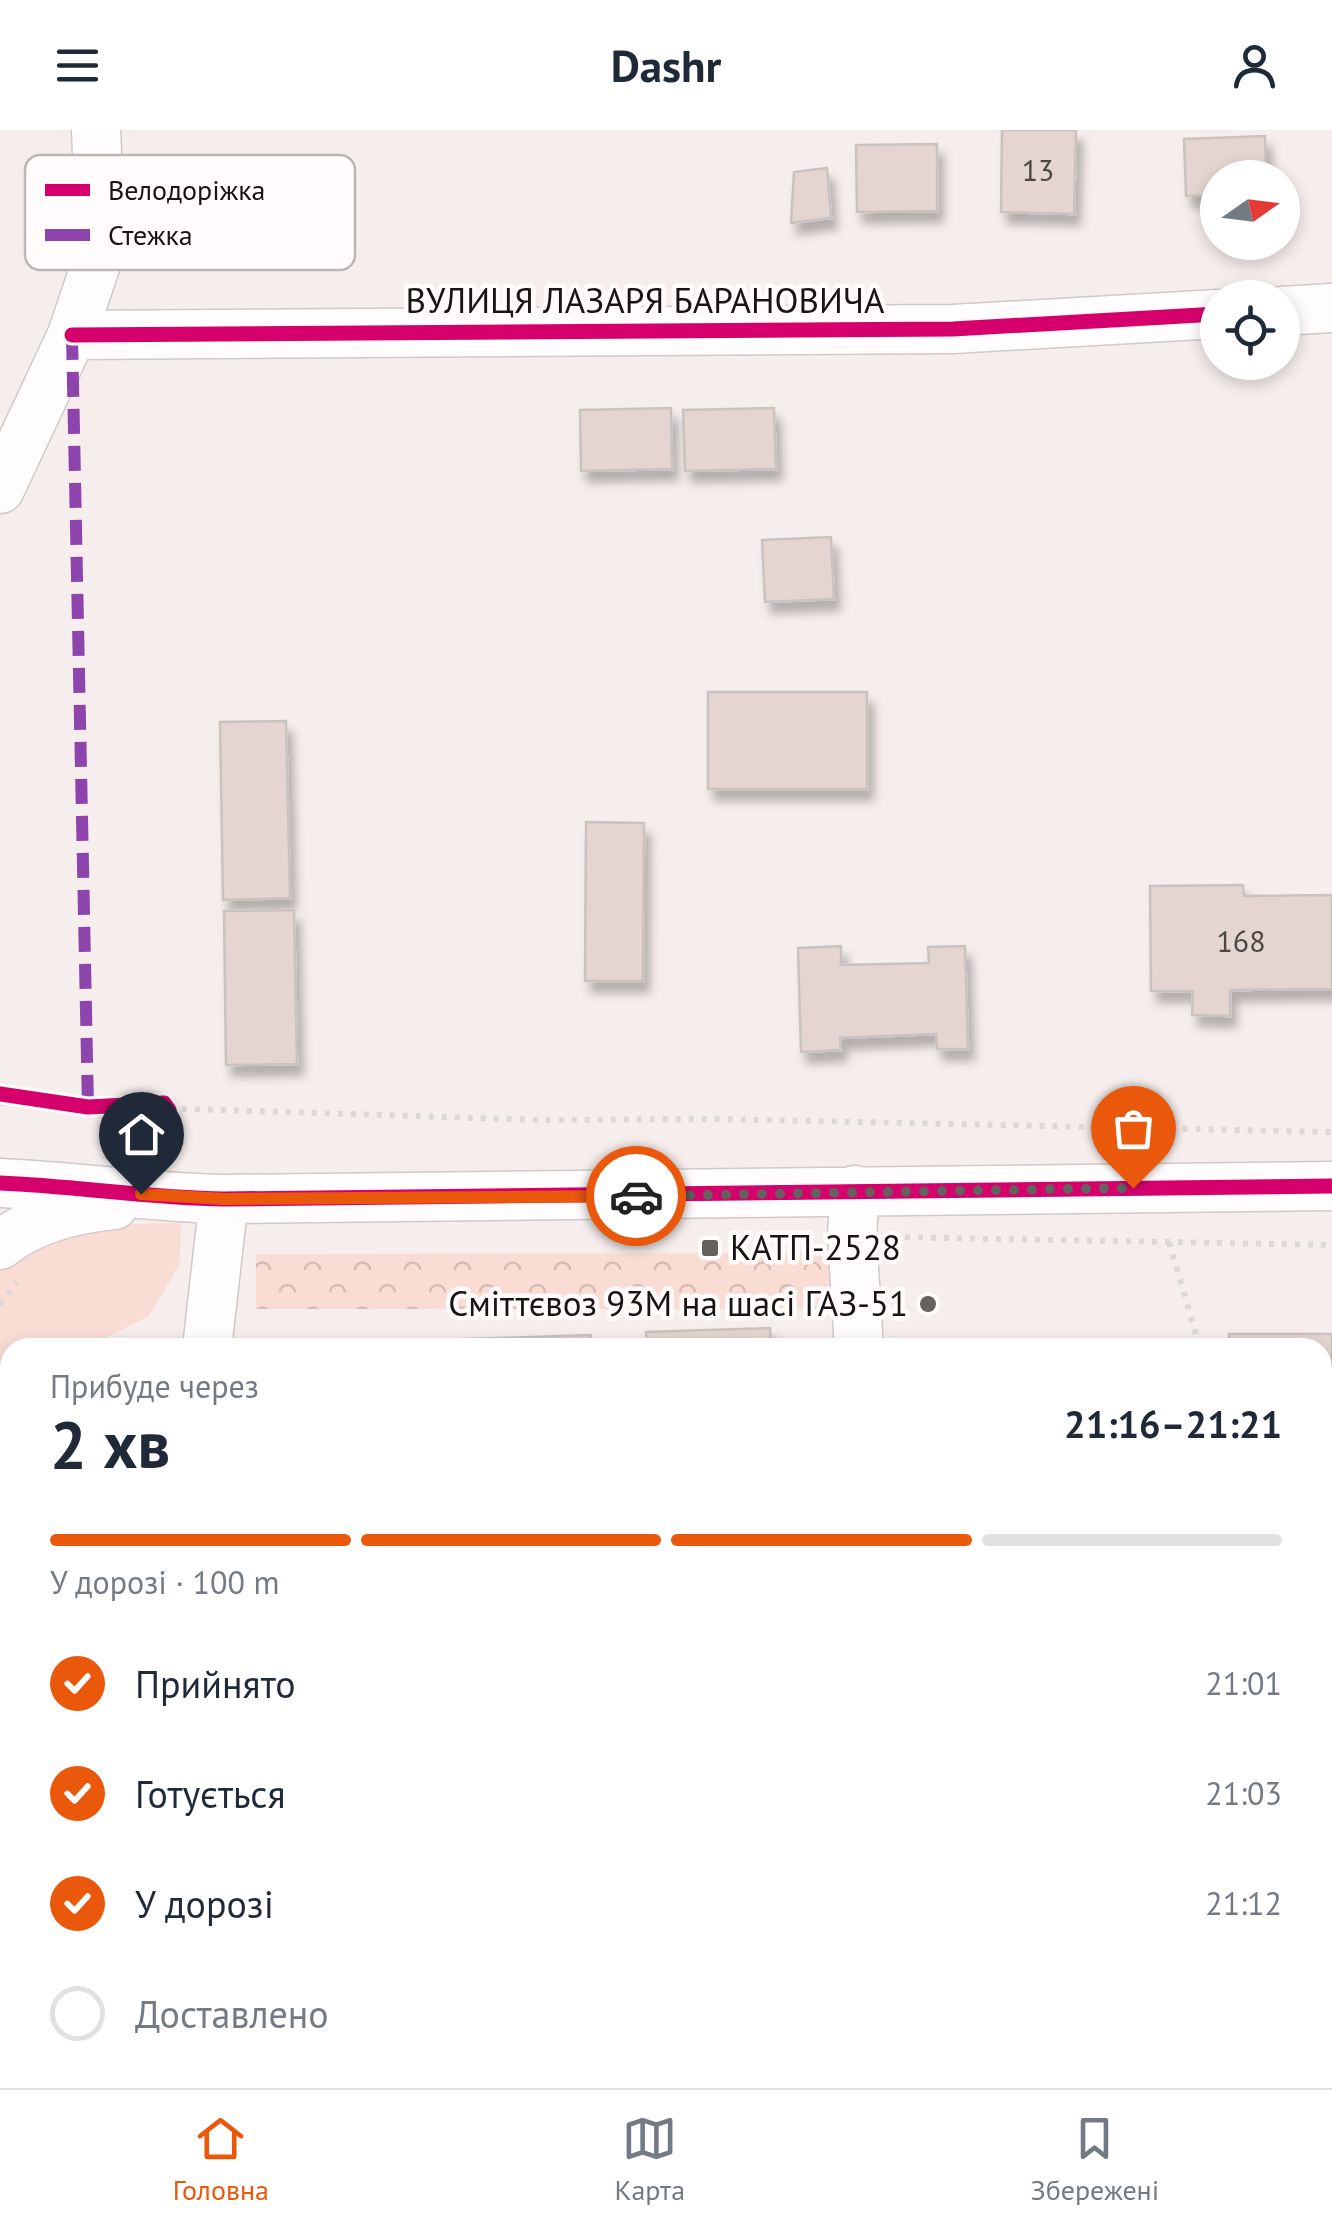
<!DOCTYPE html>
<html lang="uk">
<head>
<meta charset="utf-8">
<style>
  body { margin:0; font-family:"PT Sans",sans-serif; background:#f6f6f7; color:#1f2937; height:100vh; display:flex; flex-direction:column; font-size:38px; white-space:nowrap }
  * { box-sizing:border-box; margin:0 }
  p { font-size:32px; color:#747a83 }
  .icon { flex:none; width:55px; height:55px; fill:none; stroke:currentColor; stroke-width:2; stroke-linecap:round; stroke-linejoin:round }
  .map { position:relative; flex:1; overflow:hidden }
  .details { position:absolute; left:0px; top:1208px; width:1332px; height:752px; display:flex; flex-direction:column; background:#fff; border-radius:30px 30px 0 0; box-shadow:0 5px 15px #0003 }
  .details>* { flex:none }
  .needle { width:65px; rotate:76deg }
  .fabs { position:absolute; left:1200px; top:30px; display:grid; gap:20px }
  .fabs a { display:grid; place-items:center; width:100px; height:100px; border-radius:50%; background:#fff; box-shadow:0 5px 15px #0003; font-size:50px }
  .pin { position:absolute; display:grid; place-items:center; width:85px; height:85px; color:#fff; margin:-102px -42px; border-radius:50% 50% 50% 0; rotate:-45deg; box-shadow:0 0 10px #0007 }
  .pin .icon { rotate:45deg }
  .courier { position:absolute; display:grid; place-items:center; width:100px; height:100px; margin:-50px; border:8px solid #ea580c; border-radius:50%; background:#fff; color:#222; box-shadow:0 2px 12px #0007 }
  .summary em { font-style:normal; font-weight:600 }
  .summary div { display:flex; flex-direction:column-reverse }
  .summary { display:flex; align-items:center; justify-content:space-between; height:170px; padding:0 50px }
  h1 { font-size:65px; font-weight:600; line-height:75px }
  .bar { display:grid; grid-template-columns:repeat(4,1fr); gap:15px 10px; align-content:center; height:120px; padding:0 50px }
  .bar i { height:12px; border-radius:8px; background:#e0e1e3 }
  .bar .on { background:#ea580c }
  .bar p { grid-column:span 4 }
  ol { padding:0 50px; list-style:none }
  li { display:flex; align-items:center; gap:30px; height:110px }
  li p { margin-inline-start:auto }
  li .icon { padding:10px; border-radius:50%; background:#ea580c; color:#fff; stroke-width:4 }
  li:last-child { color:#747a83 }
  li i { width:55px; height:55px; border:5px solid #e0e1e3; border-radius:50% }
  header { display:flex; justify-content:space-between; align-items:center; height:130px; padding:0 50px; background:#fff; font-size:45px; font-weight:600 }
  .menu { display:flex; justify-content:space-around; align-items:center; height:140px; border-top:2px solid #e0e1e3; background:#fff; font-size:28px; color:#747a83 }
  .menu a { display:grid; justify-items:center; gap:5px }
  .menu .on { color:#ea580c }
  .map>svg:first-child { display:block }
</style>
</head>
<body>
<header><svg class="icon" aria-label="menu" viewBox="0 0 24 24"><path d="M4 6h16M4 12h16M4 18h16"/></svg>Dashr<svg class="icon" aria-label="person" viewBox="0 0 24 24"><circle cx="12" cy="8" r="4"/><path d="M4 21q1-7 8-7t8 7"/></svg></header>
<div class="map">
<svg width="1332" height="1958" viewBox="0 0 1332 1958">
  <defs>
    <pattern id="forest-crowns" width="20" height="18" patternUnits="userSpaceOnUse" patternTransform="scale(2.5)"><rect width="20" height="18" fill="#f9ddd5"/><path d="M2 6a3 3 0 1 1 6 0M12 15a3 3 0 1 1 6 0" fill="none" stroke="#d5bdb6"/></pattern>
    <filter id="shadow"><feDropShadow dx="6" dy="11" stdDeviation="5" flood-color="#0004"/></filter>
  </defs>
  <rect width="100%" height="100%" fill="#f6eeec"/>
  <path fill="#f9ddd5" d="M181,1093L180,1134L149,1186L95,1213L66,1211L54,1217L10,1218V1388L0,1374V1142C45,1092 119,1094 181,1093Z"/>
  <path fill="url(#forest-crowns)" d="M830,1123V1179H256V1124Z"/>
  <path fill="#e4d5d0" stroke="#c8c2c0" stroke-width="2.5" filter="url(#shadow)" d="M1002,0H1076L1074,84L1001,82Z
    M1265,6L1266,48H1218V65L1186,66L1184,9Z
    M937,14V81L857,82L856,15Z
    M827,38L831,88L791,93L794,42Z
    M671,278L672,339L581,341L580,280Z
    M774,278L776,339L685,341L683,280Z
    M831,407L834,469L765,472L762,410Z
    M708,562H867V659H708Z
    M286,591L290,768L223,770L220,592Z
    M586,692L644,693L643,851H585Z
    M1243,755L1244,766L1332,765V859L1230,860V886L1192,885L1193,861H1151L1150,756Z
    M294,780L297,934L226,935L224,781Z
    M841,816V835L929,833L928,817L965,816L968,919H937L936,904L840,908L841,920L801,922L798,818Z
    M770,1198L771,1218H647L646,1202Z
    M1229,1204H1332V1275H1322V1218H1229Z
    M591,1205V1218H408V1211Z
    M1322,1725L1332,1769V1788L1322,1790Z
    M10,1750V1861L0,1850V1758Z
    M1332,1934V1958H1282L1298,1950H1322V1938Z
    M84,1950H165L156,1958H75Z
    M861,1950H1066L1073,1958H868Z"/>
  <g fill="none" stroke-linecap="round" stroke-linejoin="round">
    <defs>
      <path id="minor" d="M1282,181L1332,178
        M72,205L953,199L1218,184
        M0,359L72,205L96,134L99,70L96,0
        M0,1053C75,1056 149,1068 224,1069L1332,1056
        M855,1060L852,1106L859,1218
        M0,1115C32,1089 74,1079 114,1075
        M207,1218L224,1069
        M1322,1328L1332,1327
        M0,1663L10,1654
        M406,1958L415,1950"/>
      <path id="major" d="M0,1414L10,1429
        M458,1950L465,1958"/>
    </defs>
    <use href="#minor" stroke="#d0c9c8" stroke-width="51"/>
    <use href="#major" stroke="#b3b3bb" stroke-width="59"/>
    <path stroke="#dbd9d8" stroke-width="6" stroke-dasharray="5 8" stroke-linecap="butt" d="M0,973L540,990L716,989L1332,1002
      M892,1107L1332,1115
      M1169,1112L1200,1218
      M0,1175L17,1152
      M0,1292L10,1303
      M0,1558L10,1570
      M345,1950L352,1958
      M559,1950L566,1958"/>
    <use href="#minor" stroke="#fefcfc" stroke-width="48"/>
    <use href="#major" stroke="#eeeff4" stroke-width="55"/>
    <path stroke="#8e44ad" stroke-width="12" stroke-dasharray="25 12" stroke-linecap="butt" d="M72,205L88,977"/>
    <defs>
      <path id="cycleway" d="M72,205L953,199L1218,184
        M0,964L88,977L164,973L169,980
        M0,1053C75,1056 149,1068 224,1069L1332,1056"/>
    </defs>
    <use href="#cycleway" stroke="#fffcfb" stroke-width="21"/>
    <use href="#cycleway" stroke="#d6006c" stroke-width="15"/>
  </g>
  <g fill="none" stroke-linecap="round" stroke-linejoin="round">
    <path stroke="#66605f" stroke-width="10" stroke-dasharray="0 18" d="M636,1066L1133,1058"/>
    <path stroke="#ea580c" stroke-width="12" d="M141,1064L224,1069L636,1066"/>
  </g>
  <g fill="#66605f" stroke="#fffcfb" stroke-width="4">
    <rect x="700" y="1108" width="20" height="20" rx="5"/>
    <circle cx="928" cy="1174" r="10"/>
  </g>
  <g text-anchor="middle" stroke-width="9" stroke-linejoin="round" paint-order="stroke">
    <g font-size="30" fill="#4d4543">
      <text x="1038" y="51">13</text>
      <text x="1241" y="822">168</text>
    </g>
    <g font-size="35" fill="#191413" stroke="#fffcfb">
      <text x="645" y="183">ВУЛИЦЯ ЛАЗАРЯ БАРАНОВИЧА</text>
    </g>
    <g font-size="35" fill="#191413" stroke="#fffcfb" text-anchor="start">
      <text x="730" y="1130">КАТП-2528</text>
      <text x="908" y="1186" text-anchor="end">Сміттєвоз 93М на шасі ГАЗ-51</text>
    </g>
  </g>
  <rect x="25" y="25" width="330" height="115" rx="15" fill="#fffcfb" stroke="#bab6b5" stroke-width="2.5"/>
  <rect x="45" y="54" width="45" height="12" fill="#d6006c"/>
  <rect x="45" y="99" width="45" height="12" fill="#8e44ad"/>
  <g font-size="28" fill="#191413">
    <text x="108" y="70">Велодоріжка</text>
    <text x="108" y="115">Стежка</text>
  </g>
</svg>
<div class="fabs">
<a><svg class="needle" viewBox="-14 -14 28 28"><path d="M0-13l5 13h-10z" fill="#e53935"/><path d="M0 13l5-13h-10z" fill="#747a83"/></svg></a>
<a><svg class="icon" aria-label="locate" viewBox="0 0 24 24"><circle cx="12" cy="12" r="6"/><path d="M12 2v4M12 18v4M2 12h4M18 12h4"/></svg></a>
</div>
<div class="pin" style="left:1133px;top:1058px;background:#ea580c"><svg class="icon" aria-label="bag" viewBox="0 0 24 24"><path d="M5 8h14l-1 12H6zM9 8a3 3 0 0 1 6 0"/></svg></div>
<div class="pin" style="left:141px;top:1064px;background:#1f2937"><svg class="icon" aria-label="home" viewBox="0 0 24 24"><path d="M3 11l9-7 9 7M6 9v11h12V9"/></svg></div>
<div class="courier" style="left:636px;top:1066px"><svg class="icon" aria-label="car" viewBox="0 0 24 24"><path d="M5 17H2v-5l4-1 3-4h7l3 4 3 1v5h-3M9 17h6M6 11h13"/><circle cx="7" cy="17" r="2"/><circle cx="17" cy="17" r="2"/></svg></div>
<section class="details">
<div class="summary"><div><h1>2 хв</h1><p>Прибуде через</p></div><em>21:16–21:21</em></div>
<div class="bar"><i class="on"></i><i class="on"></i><i class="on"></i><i></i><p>У дорозі · 100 m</p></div>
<ol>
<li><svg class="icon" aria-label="check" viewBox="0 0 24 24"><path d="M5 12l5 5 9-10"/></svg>Прийнято<p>21:01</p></li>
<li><svg class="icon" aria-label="check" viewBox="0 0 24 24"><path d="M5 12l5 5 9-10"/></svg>Готується<p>21:03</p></li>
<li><svg class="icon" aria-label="check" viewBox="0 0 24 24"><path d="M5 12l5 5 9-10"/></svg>У дорозі<p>21:12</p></li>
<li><i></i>Доставлено</li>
</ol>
</section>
</div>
<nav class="menu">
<a class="on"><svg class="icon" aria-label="home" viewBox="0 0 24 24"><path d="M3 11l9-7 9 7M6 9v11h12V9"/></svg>Головна</a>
<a><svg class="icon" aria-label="map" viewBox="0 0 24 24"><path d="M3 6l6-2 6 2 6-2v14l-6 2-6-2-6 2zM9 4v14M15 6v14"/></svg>Карта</a>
<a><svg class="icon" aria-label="saved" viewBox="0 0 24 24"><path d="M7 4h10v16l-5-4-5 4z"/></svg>Збережені</a>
</nav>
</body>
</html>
